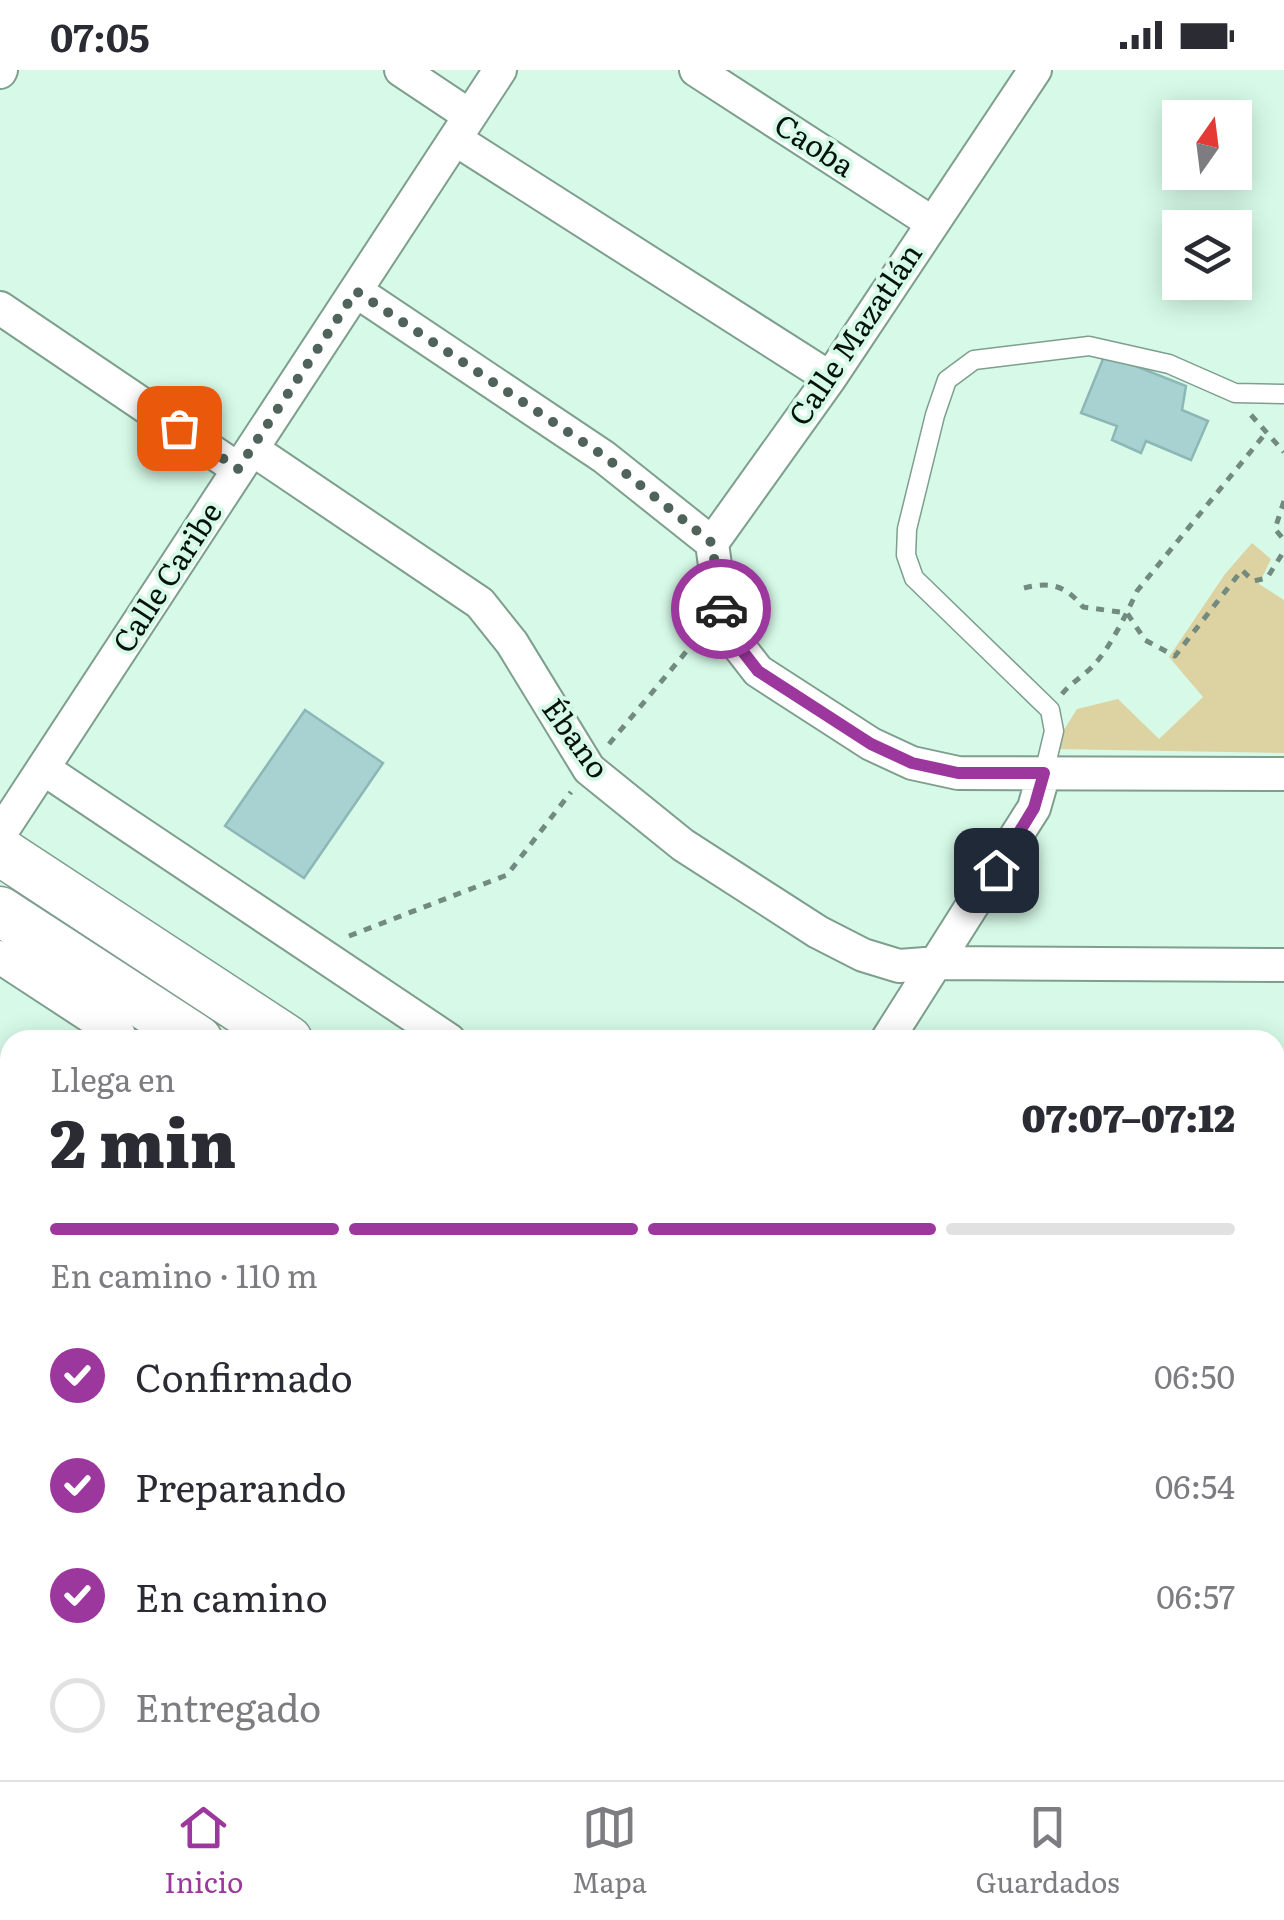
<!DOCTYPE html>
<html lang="es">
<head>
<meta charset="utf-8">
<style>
  body { margin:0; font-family:Literata,serif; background:#f2f2f3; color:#2b2b33; height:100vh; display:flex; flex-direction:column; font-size:38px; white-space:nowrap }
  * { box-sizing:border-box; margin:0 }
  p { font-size:32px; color:#7c7c81 }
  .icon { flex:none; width:55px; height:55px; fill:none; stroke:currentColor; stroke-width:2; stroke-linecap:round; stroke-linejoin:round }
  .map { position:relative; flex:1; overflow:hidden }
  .sheet { position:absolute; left:0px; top:960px; width:1285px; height:750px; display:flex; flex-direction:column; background:#fff; border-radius:30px 30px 0 0; box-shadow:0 5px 25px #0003 }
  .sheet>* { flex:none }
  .needle { width:65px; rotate:14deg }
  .tools { position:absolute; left:1162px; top:30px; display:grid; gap:20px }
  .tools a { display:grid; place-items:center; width:90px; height:90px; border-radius:0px; background:#fff; box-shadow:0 5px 25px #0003; font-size:50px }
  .pin { position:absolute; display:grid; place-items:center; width:85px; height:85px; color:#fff; margin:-42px; border-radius:20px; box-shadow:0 5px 15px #0006 }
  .courier { position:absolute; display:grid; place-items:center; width:100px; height:100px; margin:-50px; border:8px solid #9c389d; border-radius:50%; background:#fff; color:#222; box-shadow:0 2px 12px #0007 }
  .headline em { font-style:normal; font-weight:800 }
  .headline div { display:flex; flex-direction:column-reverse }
  .headline { display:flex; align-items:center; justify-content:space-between; height:170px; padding:0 50px }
  h1 { font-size:65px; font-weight:800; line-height:75px }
  .bar { display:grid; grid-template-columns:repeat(4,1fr); gap:15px 10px; align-content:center; height:120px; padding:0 50px }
  .bar i { height:12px; border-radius:8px; background:#e1e1e2 }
  .bar .active { background:#9c389d }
  .bar p { grid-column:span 4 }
  ol { padding:0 50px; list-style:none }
  li { display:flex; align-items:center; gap:30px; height:110px }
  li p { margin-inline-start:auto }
  li .icon { padding:10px; border-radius:50%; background:#9c389d; color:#fff; stroke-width:4 }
  li:last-child { color:#7c7c81 }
  li i { width:55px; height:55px; border:5px solid #e1e1e2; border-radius:50% }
  .status { display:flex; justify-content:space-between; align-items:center; height:70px; padding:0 50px; background:#fff; direction:ltr }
  .status svg { height:28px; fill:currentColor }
  .tab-bar { display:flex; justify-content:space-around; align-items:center; height:140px; border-top:2px solid #e1e1e2; background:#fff; font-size:28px; color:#7c7c81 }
  .tab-bar a { display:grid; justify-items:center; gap:5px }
  .tab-bar .active { color:#9c389d }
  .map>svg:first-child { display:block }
</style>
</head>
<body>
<div class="status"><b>07:05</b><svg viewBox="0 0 49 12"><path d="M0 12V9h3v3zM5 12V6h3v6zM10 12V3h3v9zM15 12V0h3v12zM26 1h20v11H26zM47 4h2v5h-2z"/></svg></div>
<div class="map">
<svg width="1284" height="1710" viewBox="0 0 1284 1710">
  <rect width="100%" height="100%" fill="#d7fae8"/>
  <path fill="#ddd3a2" d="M1252,473L1271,489L1259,514L1284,530V683L1052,679L1077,639L1118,629L1159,669L1203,627L1169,587L1225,504Z"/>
  <path fill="#a8d2d1" stroke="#8db6b6" stroke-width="2.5" d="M1105,284L1186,316L1182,340L1208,351L1191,390L1146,371L1141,383L1112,370L1117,356L1081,343Z
    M305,640L383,693L304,808L225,756Z
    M468,1700H778L772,1710H484Z"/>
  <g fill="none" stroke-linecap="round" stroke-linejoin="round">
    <defs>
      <path id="lane" d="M1044,703L1054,661L1050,640L914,508L906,485L907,459L935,345L947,310L974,290L1089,276L1169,294L1235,323L1284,324"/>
      <path id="street" d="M401,0L470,46
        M696,0L931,152
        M1035,0L830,308L712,473L721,540L737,574L758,601L871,674L912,693L958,703L1284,704
        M0,2L1,0
        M455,69L830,308
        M356,221L604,387L712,473
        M0,238L238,399
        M252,379L480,533L512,573L589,699L683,775L818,862L863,885L899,896L938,893L1284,895
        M44,699L449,970
        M0,764L500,0
        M0,887L119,965
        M887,970L1034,738L1044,703
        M1275,1083H1284
        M0,1139L10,1125
        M0,1520L10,1524"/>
      <path id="secondary" d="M0,781L288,970
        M0,841L198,970
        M1275,1627L1284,1634
        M1275,1683L1284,1689
        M909,1710L915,1700
        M955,1710L961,1700"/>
    </defs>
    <use href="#lane" stroke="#7e9e8e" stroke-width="21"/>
    <use href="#street" stroke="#7e9e8e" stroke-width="36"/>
    <use href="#secondary" stroke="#7e9e8e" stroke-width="51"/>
    <path stroke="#728a7f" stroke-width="5" stroke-dasharray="8 8" stroke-linecap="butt" d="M1251,345L1284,382
      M1284,431L1275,459L1284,470
      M1024,518C1051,511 1066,516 1083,537L1127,543L1145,570L1175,586L1242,500L1253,511L1267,508L1284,481
      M1062,624C1071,613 1082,607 1092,597C1109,580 1127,543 1137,521L1265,364
      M609,674L701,564
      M349,866L507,805L571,722"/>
    <use href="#lane" stroke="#fff" stroke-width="18"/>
    <use href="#street" stroke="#fff" stroke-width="32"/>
    <use href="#secondary" stroke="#fff" stroke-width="48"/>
  </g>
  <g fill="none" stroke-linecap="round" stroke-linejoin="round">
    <path stroke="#4f635a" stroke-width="10" stroke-dasharray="0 18" d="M179,358L238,399L356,221L604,386L712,473L721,539"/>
    <path stroke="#9c389d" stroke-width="12" d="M721,539L737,574L758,601L871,674L912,693L958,703H1044L1034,738L996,800"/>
  </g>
  <g text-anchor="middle" stroke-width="8" stroke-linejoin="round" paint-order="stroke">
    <g font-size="30" fill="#06120d" stroke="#d7fae8">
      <text transform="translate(814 76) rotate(33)" y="10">Caoba</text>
      <text transform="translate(856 265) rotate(-56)" y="10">Calle Mazatlán</text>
      <text transform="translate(168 508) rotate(-57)" y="10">Calle Caribe</text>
      <text transform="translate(575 669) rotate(54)" y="10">Ébano</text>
    </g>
  </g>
</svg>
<div class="tools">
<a><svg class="needle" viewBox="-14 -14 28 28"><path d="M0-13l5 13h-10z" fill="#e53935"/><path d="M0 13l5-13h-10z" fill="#7c7c81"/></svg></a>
<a><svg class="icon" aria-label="layers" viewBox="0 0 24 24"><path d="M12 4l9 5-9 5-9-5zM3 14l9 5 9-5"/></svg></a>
</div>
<div class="pin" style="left:179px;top:358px;background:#ea580c"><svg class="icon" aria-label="bag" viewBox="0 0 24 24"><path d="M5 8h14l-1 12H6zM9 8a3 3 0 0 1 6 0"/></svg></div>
<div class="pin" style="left:996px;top:800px;background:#1f2937"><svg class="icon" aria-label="home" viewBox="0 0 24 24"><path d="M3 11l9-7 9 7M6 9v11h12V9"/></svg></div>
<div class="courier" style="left:721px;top:539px"><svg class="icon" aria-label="car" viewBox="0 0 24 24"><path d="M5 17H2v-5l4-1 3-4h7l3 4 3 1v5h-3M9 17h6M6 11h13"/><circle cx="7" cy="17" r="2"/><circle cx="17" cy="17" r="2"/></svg></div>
<section class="sheet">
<div class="headline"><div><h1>2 min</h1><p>Llega en</p></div><em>07:07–07:12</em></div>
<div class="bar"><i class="active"></i><i class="active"></i><i class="active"></i><i></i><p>En camino · 110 m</p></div>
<ol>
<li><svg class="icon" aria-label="check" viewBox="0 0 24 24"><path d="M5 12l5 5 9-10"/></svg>Confirmado<p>06:50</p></li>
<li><svg class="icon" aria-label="check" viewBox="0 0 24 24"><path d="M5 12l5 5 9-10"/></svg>Preparando<p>06:54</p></li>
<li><svg class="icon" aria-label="check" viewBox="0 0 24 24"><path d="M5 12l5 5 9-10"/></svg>En camino<p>06:57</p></li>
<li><i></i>Entregado</li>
</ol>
</section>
</div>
<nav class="tab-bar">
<a class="active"><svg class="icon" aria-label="home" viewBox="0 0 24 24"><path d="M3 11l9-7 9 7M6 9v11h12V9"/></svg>Inicio</a>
<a><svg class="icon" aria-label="map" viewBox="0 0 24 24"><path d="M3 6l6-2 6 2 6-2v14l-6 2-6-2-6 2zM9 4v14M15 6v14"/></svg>Mapa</a>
<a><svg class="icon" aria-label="saved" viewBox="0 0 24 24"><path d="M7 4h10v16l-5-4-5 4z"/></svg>Guardados</a>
</nav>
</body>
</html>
